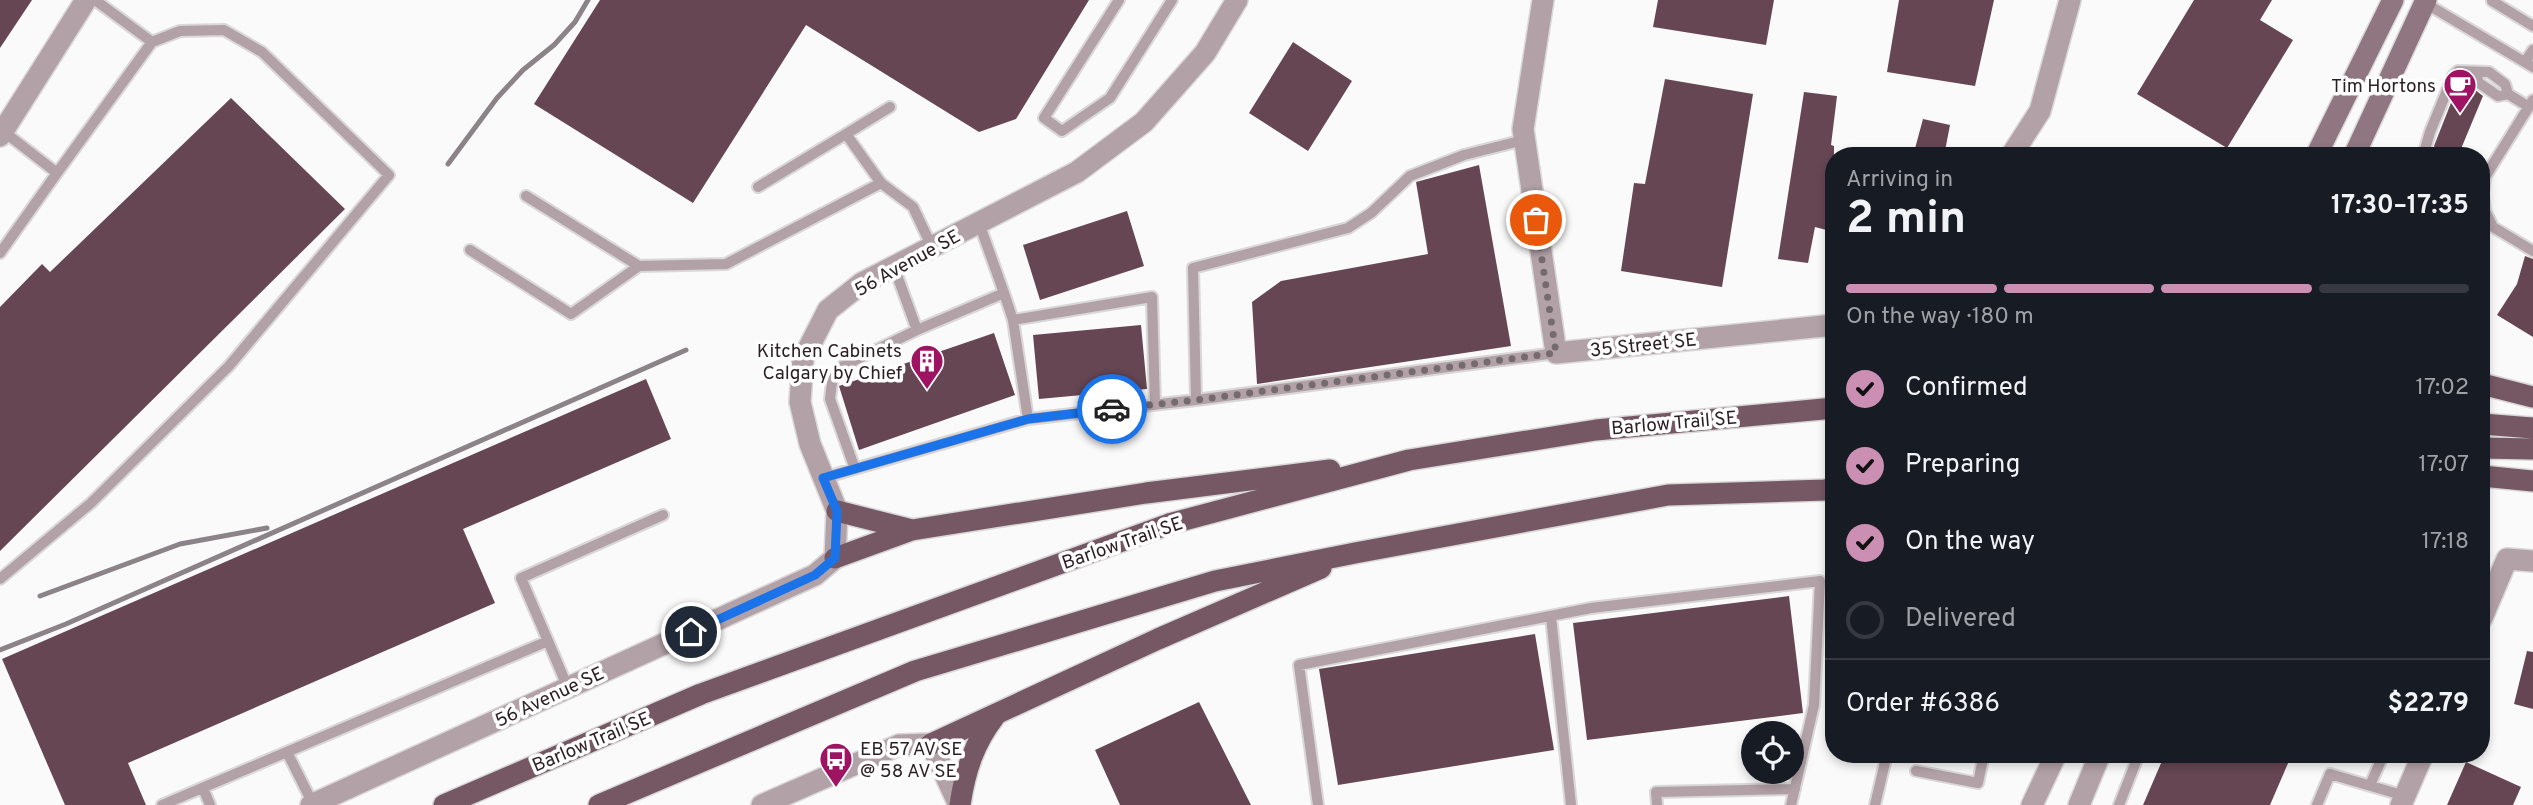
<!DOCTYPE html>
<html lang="en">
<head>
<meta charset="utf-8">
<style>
  body { margin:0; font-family:Overpass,sans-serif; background:#242831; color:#f1f3f6; height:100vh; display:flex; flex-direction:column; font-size:26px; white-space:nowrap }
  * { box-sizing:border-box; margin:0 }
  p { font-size:23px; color:#9ea1a6 }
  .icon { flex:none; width:38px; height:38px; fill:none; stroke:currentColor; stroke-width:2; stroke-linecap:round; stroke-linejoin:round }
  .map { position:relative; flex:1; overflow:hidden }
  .details { position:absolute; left:1825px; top:147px; width:665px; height:616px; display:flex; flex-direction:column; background:#171b24; border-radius:28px; box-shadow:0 4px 10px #0003 }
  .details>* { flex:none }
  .fabs { position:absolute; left:1741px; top:721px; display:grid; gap:14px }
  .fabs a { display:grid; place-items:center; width:63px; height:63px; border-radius:50%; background:#171b24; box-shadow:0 4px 10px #0003; font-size:35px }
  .pin { position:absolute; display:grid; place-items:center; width:60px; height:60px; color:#fff; margin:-30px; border:4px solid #fff; border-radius:50%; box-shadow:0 2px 7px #0007 }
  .courier { position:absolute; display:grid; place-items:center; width:70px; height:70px; margin:-35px; border:5px solid #1a73e8; border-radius:50%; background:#fff; color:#222; box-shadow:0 2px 9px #0007 }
  .head em { font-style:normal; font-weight:700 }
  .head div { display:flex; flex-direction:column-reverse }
  .head { display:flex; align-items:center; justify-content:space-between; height:119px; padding:0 21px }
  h1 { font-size:46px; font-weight:700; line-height:52px }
  .bar { display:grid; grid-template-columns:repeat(4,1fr); gap:10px 7px; align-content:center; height:84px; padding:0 21px }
  .bar i { height:9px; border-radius:5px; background:#363941 }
  .bar .on { background:#cc8fb4 }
  .bar p { grid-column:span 4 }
  .line { display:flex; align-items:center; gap:18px; padding:0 21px; border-top:2px solid #363941 }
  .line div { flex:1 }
  ol { padding:0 21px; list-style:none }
  li { display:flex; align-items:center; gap:21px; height:77px }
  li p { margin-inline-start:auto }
  li .icon { padding:7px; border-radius:50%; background:#cc8fb4; color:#111; stroke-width:4 }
  li:last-child { color:#9ea1a6 }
  li i { width:38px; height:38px; border:4px solid #363941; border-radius:50% }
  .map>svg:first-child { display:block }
</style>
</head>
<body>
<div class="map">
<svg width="2533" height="805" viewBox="0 0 2533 805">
  <rect width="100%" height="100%" fill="#fafafa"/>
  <path fill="#664653" d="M0,0H32L0,48Z
    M600,0H1089L1016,119L979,132L806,25L693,203L534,104Z
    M1658,0H1774L1766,45L1653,27Z
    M1899,0H1994L1975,86L1887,72Z
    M2194,0H2272L2260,20L2293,40L2227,148L2137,94Z
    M1293,42L1352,81L1308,151L1249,113Z
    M1665,79L1753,94L1722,287L1621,271L1634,183L1645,184Z
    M2463,79L2470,82L2474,89L2483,96L2458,156H2442L2436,153L2434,146L2460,80Z
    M1804,92L1837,96L1831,145L1834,146V232L1815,227L1808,263L1778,259Z
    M231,98L345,209L0,551V307L42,264L50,272Z
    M1923,119L1950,125L1944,156H1913Z
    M1479,165L1511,346L1257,384L1252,302L1281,281L1428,254L1416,182Z
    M1127,211L1144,266L1040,300L1023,245Z
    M2525,256L2533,259V337L2497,315L2517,284Z
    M1141,325L1147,389L1039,399L1033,335Z
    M994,333L1015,395L859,450L839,386Z
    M646,379L671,439L463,529L495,603L128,763L146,805H65L2,659Z
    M1789,596L1803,713L1587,740L1573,623Z
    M1535,634L1554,750L1338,785L1319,669Z
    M2527,651L2533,652V709L2514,704Z
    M1199,702L1251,805H1120L1095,750Z
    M2165,754H2292L2270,805H2143Z
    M2466,762L2521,787L2513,805H2447Z"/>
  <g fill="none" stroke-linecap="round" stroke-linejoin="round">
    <defs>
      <path id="lane" d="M1119,0L1044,118L1062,131L1110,98L1172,0
        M2492,1L2533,26
        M2425,3L2533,67
        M2525,62L2533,50
        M2475,72L2479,83L2498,96L2508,94
        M2533,100L2485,177L2483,194L2485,211L2493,227L2533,251
        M3,131L57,173L152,42L95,0
        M1524,140L1464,155L1410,176L1371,213L1348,228L1193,268L1196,400L1556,353
        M2423,156L2430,132L2453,76L2458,71L2489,72L2505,84L2508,94L2529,107
        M881,183L913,207L932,247
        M758,187L846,134
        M470,250L571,314L639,266L526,196
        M0,253L57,173
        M639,266L726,264L881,183L846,134L890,107
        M1004,293L1013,320L1028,419
        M1013,320L1152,297L1155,405
        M917,330L1004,293L979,223
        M855,469L830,399L832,382L839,368L917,330L894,267
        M823,478L1028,419L1196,400
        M0,579L91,503L229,366L389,175L262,52L224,30L180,31L152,42
        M1551,617L1571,805
        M548,641L568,688
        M287,752L313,804
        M2036,754L2053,760
        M1916,771L1978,783L1984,754
        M2370,785L2384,754
        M203,788L210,805
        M162,805L548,641L521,578L663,515
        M1318,805L1299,665L1591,608L1820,581L1814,705L1791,805
        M1657,805L1656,792L1795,789
        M1875,805L1887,754
        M2119,805L2139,754
        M2317,805L2330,774L2405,796"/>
      <path id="street" d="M1543,0L1523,129L1556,353L1834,325
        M0,136L86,0
        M2011,156L2040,111L2070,0
        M2482,618L2507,559L2533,561
        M311,805L815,575L835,558L837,511L810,444L800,402L803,359L828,310L862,283L1077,172L1144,122L1205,53L1237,0
        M762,805L899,745L931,744L959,805
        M2032,805L2056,754
        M2079,805L2100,754
        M2401,805L2423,754"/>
      <path id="secondary" d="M2316,156L2393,0
        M2354,156L2426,0"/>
      <path id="primary" d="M2482,384L2533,397
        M2482,424L2533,428
        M2482,448L2533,449
        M2482,476L2533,481
        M837,511L912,530
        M835,558L912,530L1146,493L1330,470
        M931,744L1158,639L1321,568
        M444,805L701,694L1169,524L1409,460L1596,430L1834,408
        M599,805L915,671L1215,581L1355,553L1668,495L1825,490L1834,488
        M960,805C965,771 974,743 995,716"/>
    </defs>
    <use href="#lane" stroke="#d9d7d8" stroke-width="14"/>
    <use href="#street" stroke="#d9d7d8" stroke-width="24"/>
    <use href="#secondary" stroke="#d9d7d8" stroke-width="24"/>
    <use href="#primary" stroke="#d9d7d8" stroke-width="24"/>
    <use href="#lane" stroke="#b2a1a7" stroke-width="10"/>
    <use href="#street" stroke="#b2a1a7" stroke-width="21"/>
    <use href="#secondary" stroke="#8f7680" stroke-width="21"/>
    <use href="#primary" stroke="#755864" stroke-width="21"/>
    <path stroke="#8b8387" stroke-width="5" d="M448,164L497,98L523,70L554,45L575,22L588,0
      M40,596L180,544L267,528
      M0,650L66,624L686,350"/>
  </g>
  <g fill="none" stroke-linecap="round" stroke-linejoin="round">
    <path stroke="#746b6f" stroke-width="7" stroke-dasharray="0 12.6" d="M1112,409L1196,400L1556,353L1536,220"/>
    <path stroke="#1a73e8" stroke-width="9" d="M691,632L815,575L835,558L837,511L823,478L1028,419L1112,409"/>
  </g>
  <defs>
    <symbol id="cafe-pin" viewBox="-11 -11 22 30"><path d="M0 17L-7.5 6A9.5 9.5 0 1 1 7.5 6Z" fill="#9e1463" stroke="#fff"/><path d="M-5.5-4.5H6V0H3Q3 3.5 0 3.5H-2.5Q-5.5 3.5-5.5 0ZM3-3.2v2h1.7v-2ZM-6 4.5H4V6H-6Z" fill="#fff"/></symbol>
    <symbol id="building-pin" viewBox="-11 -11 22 30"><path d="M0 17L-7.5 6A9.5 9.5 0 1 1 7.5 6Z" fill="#9e1463" stroke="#fff"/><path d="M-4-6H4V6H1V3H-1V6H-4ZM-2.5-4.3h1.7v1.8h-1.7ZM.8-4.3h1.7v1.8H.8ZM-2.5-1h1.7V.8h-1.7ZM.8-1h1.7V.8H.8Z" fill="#fff"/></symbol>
    <symbol id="bus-pin" viewBox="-11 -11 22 30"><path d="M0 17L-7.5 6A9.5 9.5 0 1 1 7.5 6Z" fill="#9e1463" stroke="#fff"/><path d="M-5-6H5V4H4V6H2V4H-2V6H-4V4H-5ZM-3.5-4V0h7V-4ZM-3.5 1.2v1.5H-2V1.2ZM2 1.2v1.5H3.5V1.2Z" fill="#fff"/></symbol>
  </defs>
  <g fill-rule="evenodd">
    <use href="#cafe-pin" x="2441" y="66" width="38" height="52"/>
    <use href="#building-pin" x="908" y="342" width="38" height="52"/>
    <use href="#bus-pin" x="817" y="740" width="38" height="52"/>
  </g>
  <g text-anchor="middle" stroke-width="7" stroke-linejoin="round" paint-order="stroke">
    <g font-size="19" fill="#2c1e24" stroke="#fff" text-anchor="end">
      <text x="2436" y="92">Tim Hortons</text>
      <text x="902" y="357">Kitchen Cabinets<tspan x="902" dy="22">Calgary by Chief</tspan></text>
      <text x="860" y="755" text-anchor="start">EB 57 AV SE<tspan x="860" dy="22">@ 58 AV SE</tspan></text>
    </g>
    <g font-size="19" fill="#2c1e24" stroke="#fff">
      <text transform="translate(907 262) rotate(-29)" y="7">56 Avenue SE</text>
      <text transform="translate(1643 344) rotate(-6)" y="7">35 Street SE</text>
      <text transform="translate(1674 422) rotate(-5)" y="7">Barlow Trail SE</text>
      <text transform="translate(1122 542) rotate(-19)" y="7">Barlow Trail SE</text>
      <text transform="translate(549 696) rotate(-25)" y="7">56 Avenue SE</text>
      <text transform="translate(591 741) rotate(-23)" y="7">Barlow Trail SE</text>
    </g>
  </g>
</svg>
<div class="fabs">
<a><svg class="icon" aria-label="locate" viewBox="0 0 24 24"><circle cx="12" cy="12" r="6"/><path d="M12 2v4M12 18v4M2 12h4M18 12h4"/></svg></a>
</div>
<div class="pin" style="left:1536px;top:220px;background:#ea580c"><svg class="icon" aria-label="bag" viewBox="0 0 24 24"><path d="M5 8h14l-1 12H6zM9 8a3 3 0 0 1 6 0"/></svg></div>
<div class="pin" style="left:691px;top:632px;background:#1f2937"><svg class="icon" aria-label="home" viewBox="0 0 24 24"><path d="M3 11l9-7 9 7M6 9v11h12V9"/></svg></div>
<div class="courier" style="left:1112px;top:409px"><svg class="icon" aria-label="car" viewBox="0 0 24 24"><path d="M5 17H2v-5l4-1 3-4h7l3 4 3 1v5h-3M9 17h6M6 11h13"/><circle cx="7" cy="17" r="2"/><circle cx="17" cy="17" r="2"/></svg></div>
<section class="details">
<div class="head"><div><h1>2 min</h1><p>Arriving in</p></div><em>17:30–17:35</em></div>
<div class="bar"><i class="on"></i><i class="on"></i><i class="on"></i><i></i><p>On the way · 180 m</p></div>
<ol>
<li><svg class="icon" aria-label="check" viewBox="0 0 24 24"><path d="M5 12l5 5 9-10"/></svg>Confirmed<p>17:02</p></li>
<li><svg class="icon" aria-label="check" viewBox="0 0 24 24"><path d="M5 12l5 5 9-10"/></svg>Preparing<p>17:07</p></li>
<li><svg class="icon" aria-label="check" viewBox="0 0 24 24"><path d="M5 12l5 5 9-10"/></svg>On the way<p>17:18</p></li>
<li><i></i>Delivered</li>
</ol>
<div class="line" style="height:91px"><div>Order #6386</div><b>$22.79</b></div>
</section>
</div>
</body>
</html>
